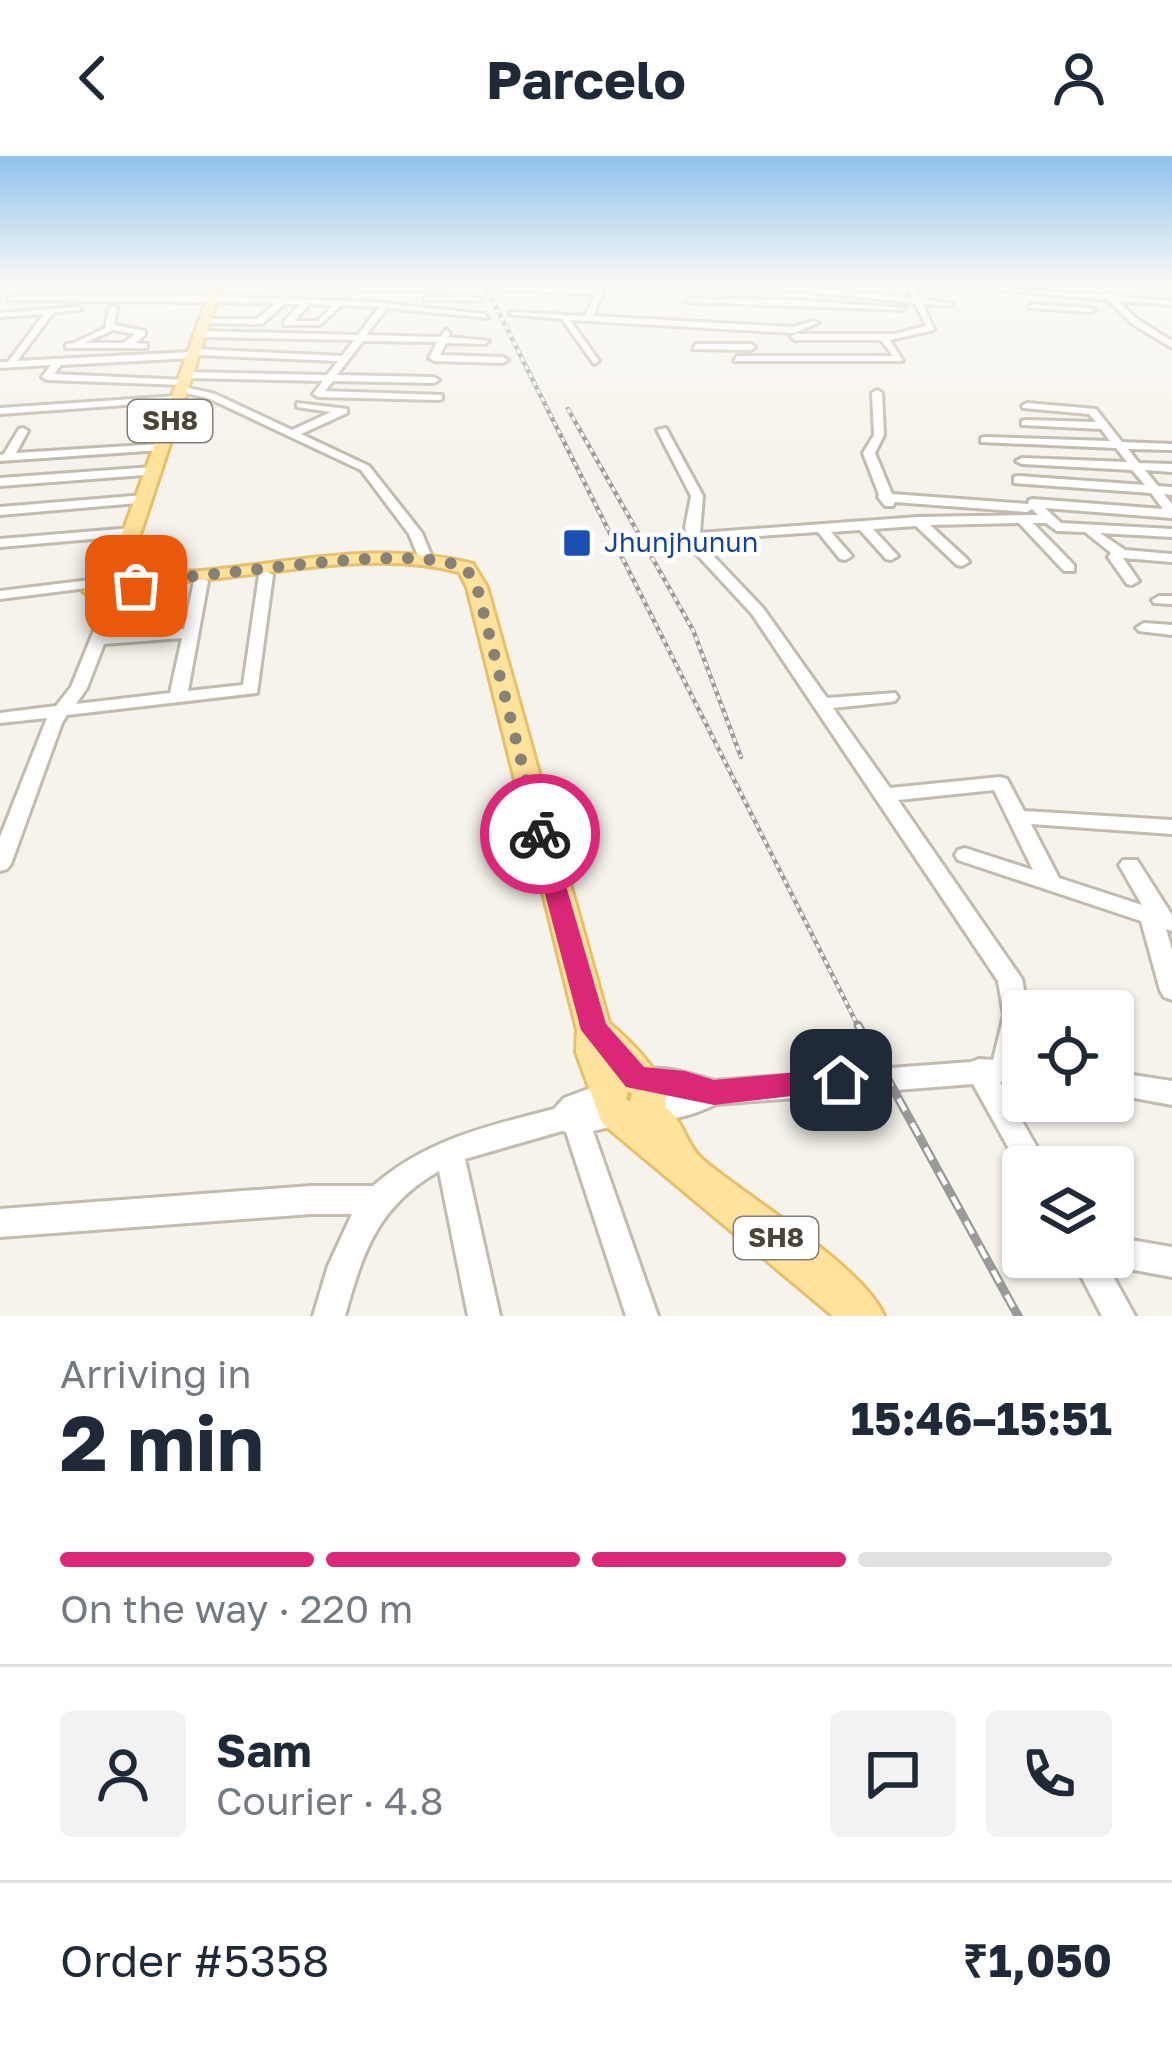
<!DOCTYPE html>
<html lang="en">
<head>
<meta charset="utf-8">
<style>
  body { margin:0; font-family:"Golos Text",sans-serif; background:#f2f2f3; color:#1f2937; height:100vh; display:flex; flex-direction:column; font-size:45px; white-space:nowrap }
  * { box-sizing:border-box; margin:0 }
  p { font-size:39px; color:#747a83 }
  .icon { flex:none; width:66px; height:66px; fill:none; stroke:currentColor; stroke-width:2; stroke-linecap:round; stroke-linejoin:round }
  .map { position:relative; height:1160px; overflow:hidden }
  .side { display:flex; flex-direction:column; background:#fff; flex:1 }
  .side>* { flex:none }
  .fabs { position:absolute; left:1002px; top:834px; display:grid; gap:24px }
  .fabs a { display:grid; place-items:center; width:132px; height:132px; border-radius:12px; background:#fff; box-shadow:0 3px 9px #0004; font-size:60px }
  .pin { position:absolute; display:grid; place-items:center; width:102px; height:102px; color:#fff; margin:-51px; border-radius:24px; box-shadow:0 6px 18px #0006 }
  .courier { position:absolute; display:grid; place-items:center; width:120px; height:120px; margin:-60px; border:9px solid #db2777; border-radius:50%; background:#fff; color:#222; box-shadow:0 3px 15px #0007 }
  .head em { font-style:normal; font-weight:700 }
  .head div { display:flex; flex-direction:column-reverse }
  .head { display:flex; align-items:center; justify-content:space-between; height:204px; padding:0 60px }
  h1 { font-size:78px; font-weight:700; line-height:90px }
  .bar { display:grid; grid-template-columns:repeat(4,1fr); gap:18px 12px; align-content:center; height:144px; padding:0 60px }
  .bar i { height:15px; border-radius:9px; background:#e0e1e3 }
  .bar .selected { background:#db2777 }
  .bar p { grid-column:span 4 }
  .line { display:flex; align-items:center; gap:30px; padding:0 60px; border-top:3px solid #e0e1e3 }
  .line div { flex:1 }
  .round { display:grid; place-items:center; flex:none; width:126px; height:126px; border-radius:12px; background:#f2f2f3 }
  header { display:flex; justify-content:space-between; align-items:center; height:156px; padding:0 60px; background:#fff; font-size:54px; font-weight:700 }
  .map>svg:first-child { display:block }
</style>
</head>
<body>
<header><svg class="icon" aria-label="back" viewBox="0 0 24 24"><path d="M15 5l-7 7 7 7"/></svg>Parcelo<svg class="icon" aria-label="person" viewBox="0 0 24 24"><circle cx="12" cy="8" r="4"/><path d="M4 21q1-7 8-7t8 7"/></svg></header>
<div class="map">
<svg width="1172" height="1160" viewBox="0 0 1172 1160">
  <rect width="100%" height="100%" fill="#f6f3ec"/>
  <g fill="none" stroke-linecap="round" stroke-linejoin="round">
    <defs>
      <path id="minor" d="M728,129H757L758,130L754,132Z
        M778,129L913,142L906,129H914L921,143L952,148L948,150L923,148L934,174L890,184L903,205H734L737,200H893L881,184H795L791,181L795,178H895L926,170L915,147L781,133Z
        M950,129L1103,139L1107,137L1112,140L1172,145V149L1118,145L1137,163L1172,185V192L1131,167L1108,144Z
        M497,130L604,134L593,160L793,171L814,165L818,167L794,177L570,164L599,205L594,208L562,163L509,158L513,156L585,160L596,138L500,134Z
        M361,131L441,132L445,134L358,135Z
        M11,140H213L373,146L485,158L488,162L387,152L366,179L440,181L446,174L450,177L448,181L489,185L485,188L446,187L440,199L503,201L508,204L503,207L434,205L429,202L437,186L363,185L337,219L434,221L439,224L434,227L333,225L325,235L442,239V243L438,244L318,241L313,238L323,225L186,222L181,219L186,216L327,219L338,205L198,199L194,202L61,209L54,218L186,224L188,226L183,229L47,224L42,221L51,209L0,212V206H8L44,158L0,161V157L78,151L82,153L53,157L17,205L190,196L194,193L342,200L354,184L201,181L197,178L201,175L358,179L379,151L342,149L320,169H284V165L301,148H285L262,168L205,167L202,163H257L276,147L8,144ZM310,148L333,149L318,165H294Z
        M427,140L477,141L481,143L477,145L424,144Z
        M690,142L791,144L906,152L902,154L687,146Z
        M1032,148L1091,152L1095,154L1091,156L1029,152Z
        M113,150L117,152L114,169L145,175V179L135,187L147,188V192H66V188L74,187L105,172L109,152ZM113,174L135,178L124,187H84Z
        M696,188H751L755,191L751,194L693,193Z
        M180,230L215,238L292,274L331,256L297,251V247L347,253V257L301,278L369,310L422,377L433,404L431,407H421L409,378L361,314L208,242L177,235V231Z
        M877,234L882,237L884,279L875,297L892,338L1028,348L1029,344L1033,343L1163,353L1151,337L1014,327V321L1018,320L1145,329L1132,314L1022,308L1016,305L1022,302L1127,306L1116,292L981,286V282L985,281L1110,285L1101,273L1022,269V265L1026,264L1096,266L1089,258L1023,252L1022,250L1027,247L1096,253L1122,286L1172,288V294L1128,293L1139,307L1172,308V316L1145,314L1158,330L1172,331V339L1164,338L1172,348V362L1045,352L1061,367L1172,373V381L1100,377L1125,394L1172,398V406L1123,402L1139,425L1132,429L1127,428L1108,401L1111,397L1085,376L1057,375L1046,367H1033L1074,409V415H1064L1019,367L930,369L967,403L969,406L962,410L957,409L916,370L873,373L898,400L891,404L886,403L860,374L831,376L852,400L845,404L840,403L818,376L701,384L703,389L763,452L827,542L895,537L898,541L895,545L889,546L833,552L890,632L1000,621L1007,623L1024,655L1172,664V678L1031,668L1059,722L1142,749L1119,709L1123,704H1137L1172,759V775L1166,773L1172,794V844L1164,841L1160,834L1141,765L958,704L955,699L958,694L965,692L1033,714L994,634L898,644L1022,823L1028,855H1023V884L1019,902H1023V924L1000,926L1048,1011H1023V1018L973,928L716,948C694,959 663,969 639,960L635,952L639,944L674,938L631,932L627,924L631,916C657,907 688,917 714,925L971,906L979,903L993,904L1004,859L998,825L752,458L689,390L685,372L691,340L657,274L666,272L703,340L700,377L918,361L1038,359L1032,353L1027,356L895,346L893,350H885L878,341L879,339L863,297L874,279L872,237Z
        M177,240L182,243L181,245L0,258V252Z
        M23,272L28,275L16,297L161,288L167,291L161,294L0,305V299L4,298L19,273Z
        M153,311L157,312V318L0,330V322Z
        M145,339L149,340V346L0,359V351Z
        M132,372L139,376L137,379L0,391V383Z
        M266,415L273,419L257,537L67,559L62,567L11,708L7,713L0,715V681L47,562L0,567V557L56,550L71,531L97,467L119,435H129L131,438L108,479L184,473L194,425L201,421L208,425L188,535L243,529L259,419ZM182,482L170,537L76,548L87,532L104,488Z
        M98,423L103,424V430L0,443V435Z
        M1159,440H1172V448L1154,447L1152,444Z
        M1144,467L1172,469V479L1139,475L1136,472Z
        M1113,916L1172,925V949L1113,938Z
        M607,926L616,930L620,938L616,946L626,949L630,958L626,967L593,975L658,1160H626L566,976L562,975L465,1003L500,1160H468L439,1015C378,1050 363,1095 345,1160H313L328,1110L352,1058H311L0,1081V1053L311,1030H373C426,984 487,970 554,953L564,942Z
        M1113,1081L1172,1091V1121L1107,1109L1135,1160H1102L1071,1101H1113Z"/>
      <path id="major" d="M212,129H222L141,376L117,417C146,413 174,417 202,415C292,407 383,384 473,408L487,431L609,867C629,884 672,924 665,951C685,967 686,989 702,1003C746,1041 864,1111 884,1160H833L602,967L576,896L577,874L467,431L459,416C362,390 245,427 145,427C135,449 101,452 83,435L95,424L123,376ZM628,935L632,938L630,946L626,943Z"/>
    </defs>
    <use href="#minor" stroke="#c2bbae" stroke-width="6"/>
    <use href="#major" stroke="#e6c16a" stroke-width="6"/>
    <use href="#minor" fill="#fff" fill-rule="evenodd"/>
    <use href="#major" fill="#ffe39c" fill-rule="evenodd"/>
    <defs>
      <path id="rail-far1" d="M485,129L859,872
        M568,253L693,474L741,601"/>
      <path id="rail" d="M858,869L1018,1160"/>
    </defs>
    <use href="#rail-far1" stroke="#9a9a9a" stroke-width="4.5"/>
    <use href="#rail" stroke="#9a9a9a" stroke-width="9"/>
    <use href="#rail-far1" stroke="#fff" stroke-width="3" stroke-dasharray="4.5" stroke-linecap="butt"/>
    <use href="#rail" stroke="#fff" stroke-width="4.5" stroke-dasharray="14" stroke-linecap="butt"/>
  </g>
  <linearGradient id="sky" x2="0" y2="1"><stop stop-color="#8fc1ec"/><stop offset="0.44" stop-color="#fbfaf6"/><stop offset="1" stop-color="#fbfaf6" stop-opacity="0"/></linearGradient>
  <rect width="1172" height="291" fill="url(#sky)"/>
  <path fill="#db2777" d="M540,670L551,678L606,868L644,911L685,915L714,924L841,912L851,916L855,924L851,933L714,949L626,931L581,874L529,678Z"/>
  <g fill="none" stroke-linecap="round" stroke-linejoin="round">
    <path stroke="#878178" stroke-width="12" stroke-dasharray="0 21.6" d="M136,430L135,423C218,425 399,384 466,412L477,431L540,678"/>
  </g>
  <rect fill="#1a4fb4" stroke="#fff" stroke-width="4.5" x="562" y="372" width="30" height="30" rx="6"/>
  <g text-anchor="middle" stroke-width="9" stroke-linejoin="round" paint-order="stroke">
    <g fill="#fff" stroke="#817c74" stroke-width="3">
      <rect x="128" y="244" width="84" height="42" rx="9"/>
      <rect x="734" y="1061" width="84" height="42" rx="9"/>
    </g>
    <g font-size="27" font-weight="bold" fill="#4b4439">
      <text x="170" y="274">SH8</text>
      <text x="776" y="1091">SH8</text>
    </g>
    <g font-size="27" fill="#164399" stroke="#fff" text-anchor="start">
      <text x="604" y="396">Jhunjhunun</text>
    </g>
  </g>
</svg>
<div class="fabs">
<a><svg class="icon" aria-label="locate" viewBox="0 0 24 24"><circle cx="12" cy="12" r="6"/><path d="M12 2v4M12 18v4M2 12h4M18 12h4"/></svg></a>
<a><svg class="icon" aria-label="layers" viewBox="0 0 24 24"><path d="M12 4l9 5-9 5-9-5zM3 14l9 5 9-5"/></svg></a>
</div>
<div class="pin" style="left:136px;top:430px;background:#ea580c"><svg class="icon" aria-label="bag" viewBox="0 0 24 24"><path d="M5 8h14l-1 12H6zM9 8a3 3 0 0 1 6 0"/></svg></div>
<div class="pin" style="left:841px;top:924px;background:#1f2937"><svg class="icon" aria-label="home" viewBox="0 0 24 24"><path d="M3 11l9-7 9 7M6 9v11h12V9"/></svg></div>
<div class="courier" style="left:540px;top:678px"><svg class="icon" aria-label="bike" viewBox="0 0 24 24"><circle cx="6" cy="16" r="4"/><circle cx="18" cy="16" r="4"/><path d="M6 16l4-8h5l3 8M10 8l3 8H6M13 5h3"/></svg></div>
</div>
<section class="side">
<div class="head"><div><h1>2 min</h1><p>Arriving in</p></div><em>15:46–15:51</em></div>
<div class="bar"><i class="selected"></i><i class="selected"></i><i class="selected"></i><i></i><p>On the way · 220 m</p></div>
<div class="line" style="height:216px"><a class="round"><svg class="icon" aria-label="person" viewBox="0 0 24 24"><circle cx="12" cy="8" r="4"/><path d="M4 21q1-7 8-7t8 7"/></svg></a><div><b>Sam</b><p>Courier · 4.8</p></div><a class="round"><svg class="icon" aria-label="chat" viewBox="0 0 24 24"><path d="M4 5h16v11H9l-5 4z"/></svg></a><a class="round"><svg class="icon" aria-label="phone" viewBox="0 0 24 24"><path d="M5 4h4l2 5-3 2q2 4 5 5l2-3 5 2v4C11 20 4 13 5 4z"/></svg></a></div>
<div class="line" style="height:156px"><div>Order #5358</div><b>₹1,050</b></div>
</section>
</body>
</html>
